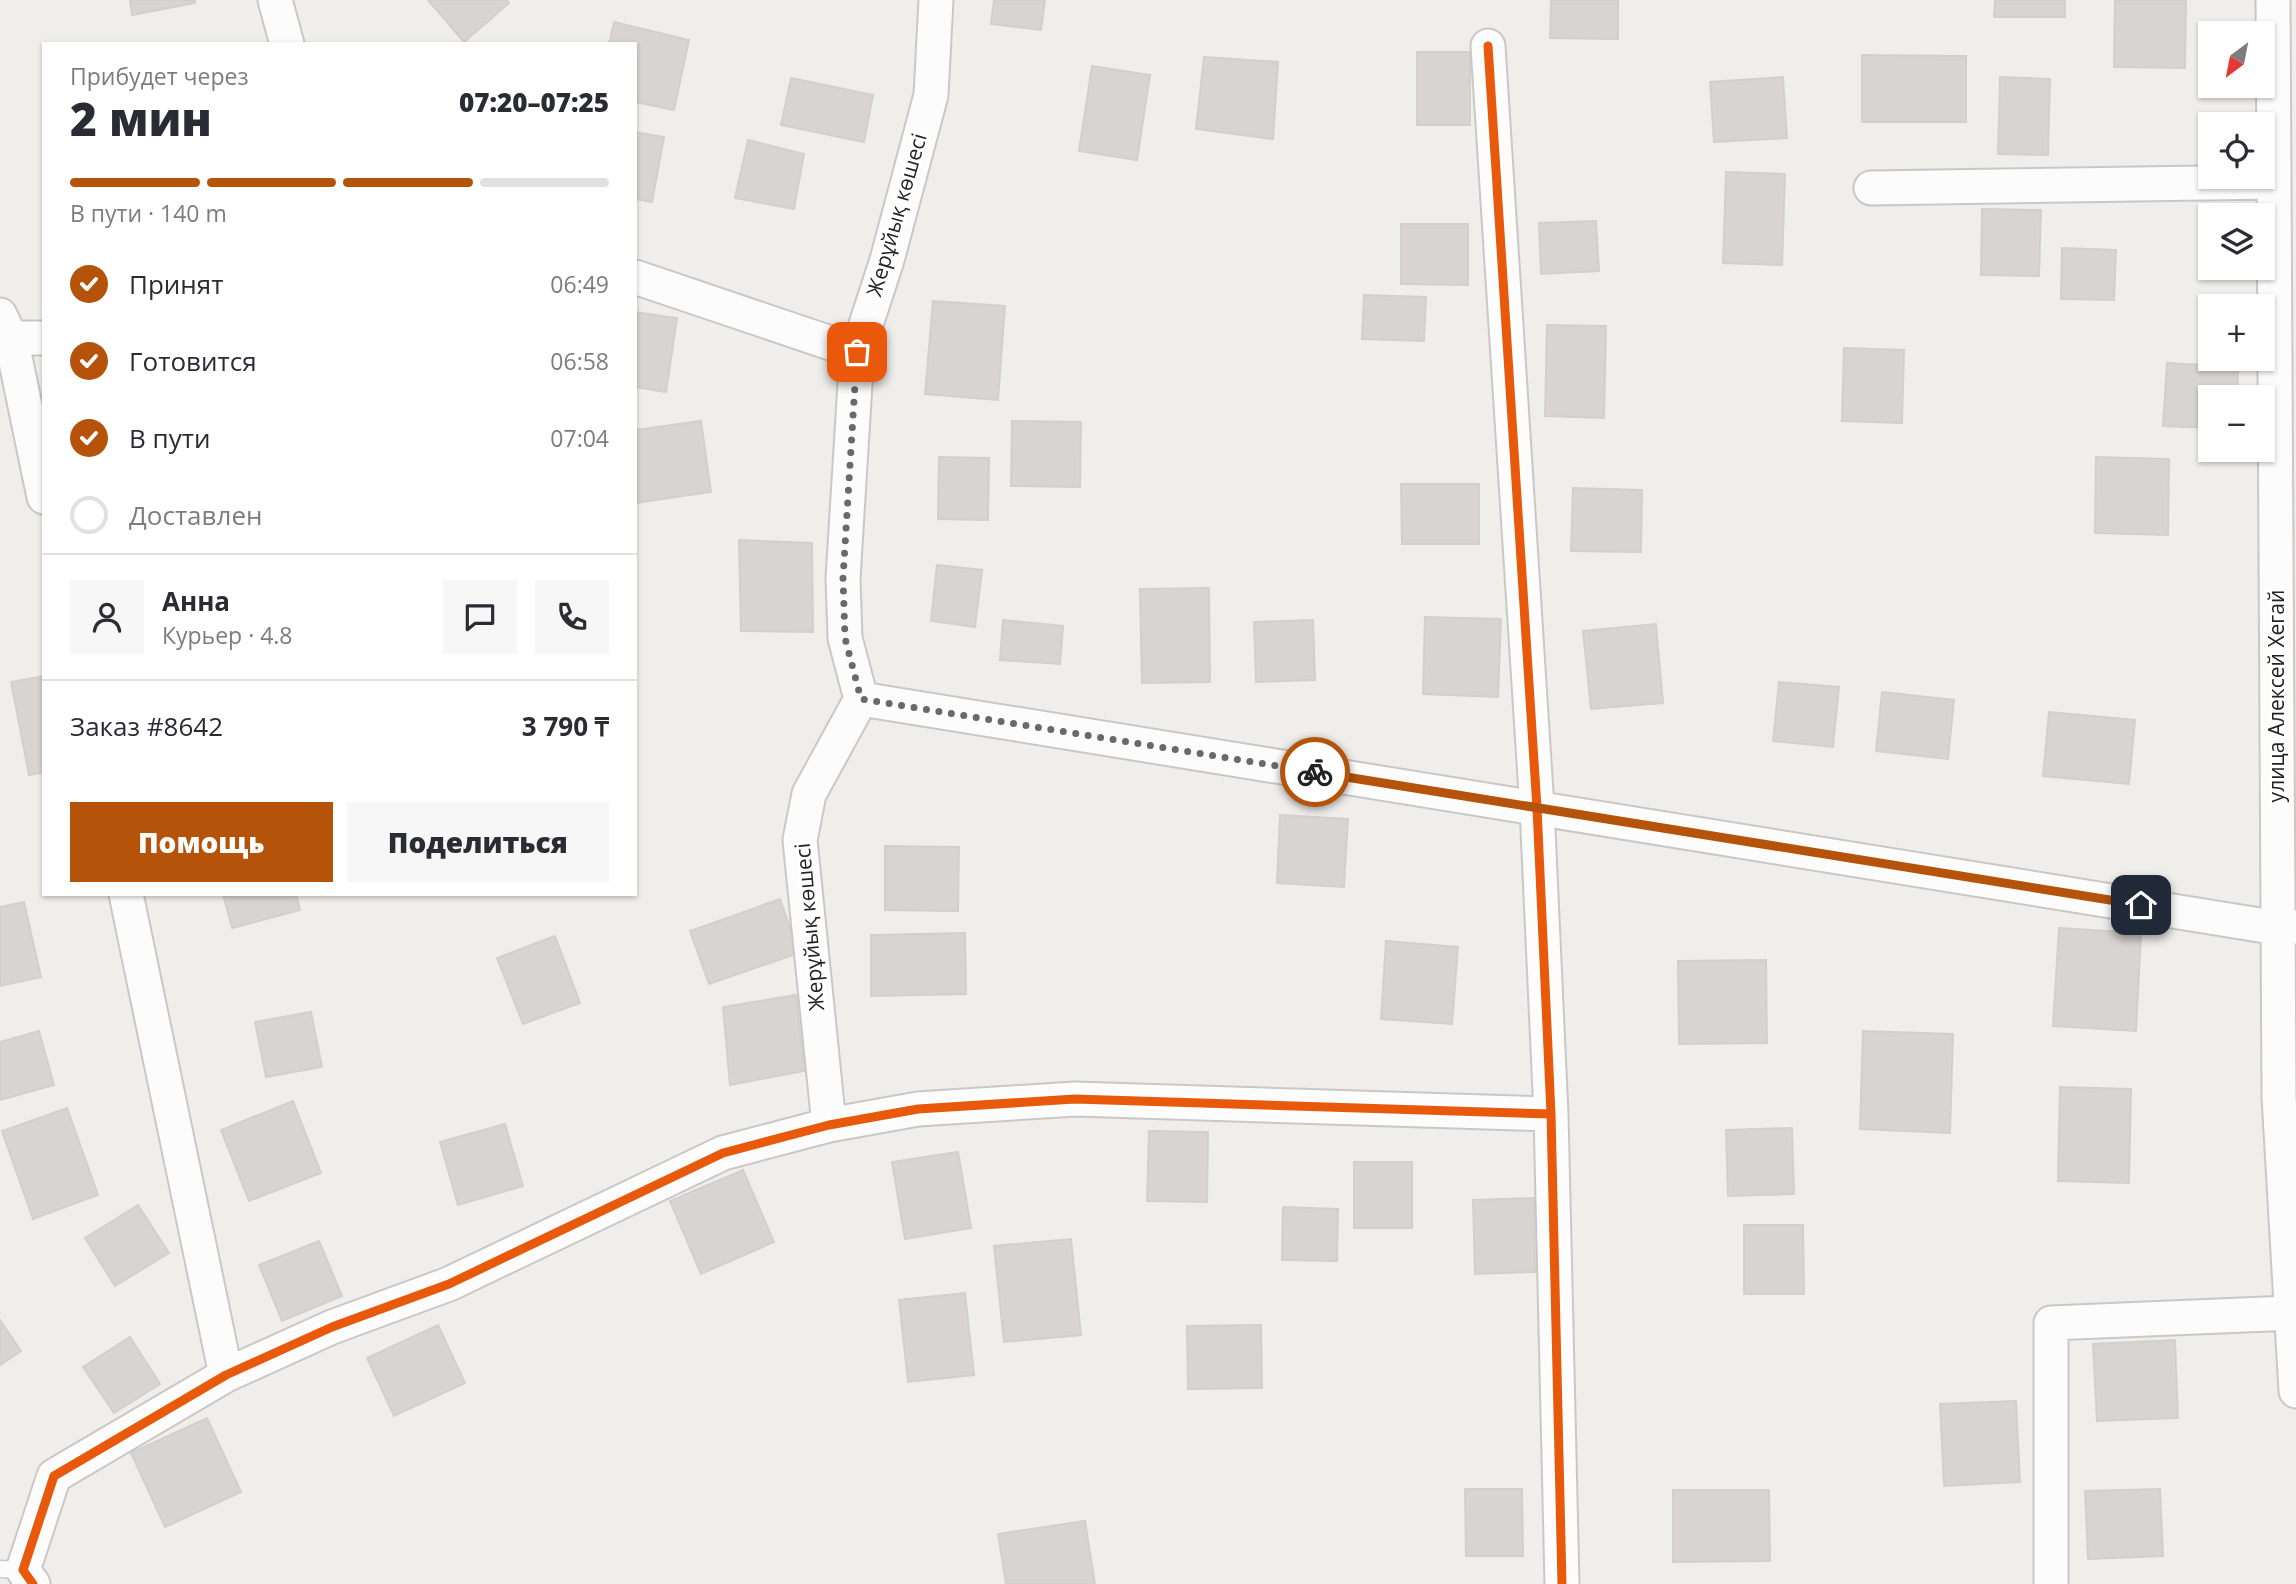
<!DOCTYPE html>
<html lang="ru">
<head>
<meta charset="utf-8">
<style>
  body { margin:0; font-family:"Open Sans",sans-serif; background:#f7f7f7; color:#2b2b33; height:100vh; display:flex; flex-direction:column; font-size:26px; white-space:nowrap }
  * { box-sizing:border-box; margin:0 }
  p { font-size:23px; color:#7c7c81 }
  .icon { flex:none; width:38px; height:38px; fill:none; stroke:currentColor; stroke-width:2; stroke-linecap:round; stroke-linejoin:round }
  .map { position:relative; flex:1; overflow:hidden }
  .panel { position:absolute; left:42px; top:42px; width:595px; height:854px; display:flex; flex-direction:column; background:#fff; border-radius:0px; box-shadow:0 2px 5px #0004 }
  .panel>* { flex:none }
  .needle { width:46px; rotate:212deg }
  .fabs { position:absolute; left:2198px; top:21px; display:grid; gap:14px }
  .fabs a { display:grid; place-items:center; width:77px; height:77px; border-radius:0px; background:#fff; box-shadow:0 2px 5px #0004; font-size:35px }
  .pin { position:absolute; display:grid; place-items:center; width:60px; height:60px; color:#fff; margin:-30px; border-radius:14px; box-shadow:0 4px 10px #0006 }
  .courier { position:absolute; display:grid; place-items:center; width:70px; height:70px; margin:-35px; border:5px solid #b45309; border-radius:50%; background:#fff; color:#222; box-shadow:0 2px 9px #0007 }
  .overview em { font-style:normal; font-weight:800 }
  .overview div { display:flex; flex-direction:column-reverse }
  .overview { display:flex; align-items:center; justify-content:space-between; height:119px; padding:0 28px }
  h1 { font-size:46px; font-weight:800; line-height:52px }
  .bar { display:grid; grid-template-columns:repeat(4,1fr); gap:10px 7px; align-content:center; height:84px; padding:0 28px }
  .bar i { height:9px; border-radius:5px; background:#e1e1e2 }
  .bar .selected { background:#b45309 }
  .bar p { grid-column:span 4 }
  .line { display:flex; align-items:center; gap:18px; padding:0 28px; border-top:2px solid #e1e1e2 }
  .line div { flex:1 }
  .round { display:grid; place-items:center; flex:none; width:74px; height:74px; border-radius:0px; background:#f7f7f7 }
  ol { padding:0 28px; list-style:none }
  li { display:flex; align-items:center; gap:21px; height:77px }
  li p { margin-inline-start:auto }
  li .icon { padding:7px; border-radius:50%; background:#b45309; color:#fff; stroke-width:4 }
  li:last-child { color:#7c7c81 }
  li i { width:38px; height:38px; border:4px solid #e1e1e2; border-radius:50% }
  .cta { display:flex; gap:14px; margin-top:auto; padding:14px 28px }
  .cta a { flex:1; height:80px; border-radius:0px; background:#b45309; color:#fff; font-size:28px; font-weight:800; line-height:80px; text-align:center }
  .cta a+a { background:#f7f7f7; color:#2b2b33 }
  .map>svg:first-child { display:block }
</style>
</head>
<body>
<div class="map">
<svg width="2296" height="1584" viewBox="0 0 2296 1584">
  <rect width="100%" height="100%" fill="#f0eeeb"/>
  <path fill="#d7d4d2" stroke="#d3d0cc" stroke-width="2" d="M130,0H195V3L132,15Z
    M428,0H507L509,3L464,42Z
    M994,0H1045L1041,30L991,24Z
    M1551,0H1618V39L1550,38Z
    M1995,0H2065V17H1994Z
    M2115,0H2186L2185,68L2114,67Z
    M614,22L689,40L674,110L635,102V44H609Z
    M1417,52H1470V125H1417Z
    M1862,55L1966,56V122H1862Z
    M1204,57L1278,62L1273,139L1196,129Z
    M1092,66L1150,75L1137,160L1079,151Z
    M1783,77L1787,138L1714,142L1710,82Z
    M2000,77L2050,79L2048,155L1998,154Z
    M791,78L873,95L864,142L781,125Z
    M635,132L664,137L652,202L635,199Z
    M748,140L804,154L794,209L735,198Z
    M1726,172L1785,174L1782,265L1723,263Z
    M1982,209L2041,210L2039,276L1981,275Z
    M1596,221L1599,271L1541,274L1539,223Z
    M1401,224H1468V285L1401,284Z
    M2062,248L2116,250L2114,300L2061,299Z
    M1364,295L1426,297L1424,341L1362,339Z
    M933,301L1005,306L998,400L925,394Z
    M635,312L677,318L666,392L635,387Z
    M1547,325L1606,326L1604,418L1545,416Z
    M1844,348L1904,350L1902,423L1842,421Z
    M2167,363L2238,367L2237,397H2210V428L2163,426Z
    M701,421L711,492L635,503V430Z
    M1012,421L1081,422L1080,487L1011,486Z
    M939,457L989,458L988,520L938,519Z
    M2096,457L2169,459L2168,535L2095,533Z
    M1401,484H1479V544H1402Z
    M1573,488L1642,490L1641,552L1571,551Z
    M739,540L812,543L813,632L741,631Z
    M937,565L982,570L975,627L931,621Z
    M1209,588L1210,682L1142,683L1140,589Z
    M1425,617L1501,619L1498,697L1423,694Z
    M1003,620L1063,626L1060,664L1000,660Z
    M1313,620L1315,680L1256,682L1254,622Z
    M1656,624L1663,703L1591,709L1583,631Z
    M44,676V772L29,775L11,682Z
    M1779,682L1839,687L1833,747L1773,741Z
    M1882,692L1954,700L1948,759L1876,751Z
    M2049,712L2135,720L2129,784L2043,776Z
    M1280,815L1348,819L1344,887L1277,883Z
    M885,846L959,847L958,911L885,910Z
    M223,894H296L300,910L232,928Z
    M780,899L799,953L709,984L690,931Z
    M24,902L41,977L0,986V907Z
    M2059,928L2141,933L2136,1031L2053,1026Z
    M965,933L966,994L871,996V935Z
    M555,936L580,1003L523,1024L497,958Z
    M1386,941L1458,947L1452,1024L1381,1019Z
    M1766,960L1767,1043L1679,1044L1678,961Z
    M796,995L804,1071L730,1085L723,1007Z
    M311,1012L322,1067L266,1077L255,1022Z
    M39,1031L54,1085L0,1100V1042Z
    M1863,1031L1953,1034L1950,1133L1860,1129Z
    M2060,1087L2131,1089L2129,1183L2058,1181Z
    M293,1101L321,1173L249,1201L221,1130Z
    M67,1108L98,1195L33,1219L2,1131Z
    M505,1124L523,1186L458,1205L440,1142Z
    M1792,1128L1794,1194L1728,1196L1726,1130Z
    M1149,1131L1208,1132L1207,1202L1147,1201Z
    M958,1152L971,1228L905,1239L892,1162Z
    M1354,1162H1412V1228H1354Z
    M743,1170L774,1242L701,1274L670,1201Z
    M1534,1198L1535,1272L1475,1274L1473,1200Z
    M138,1205L169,1253L115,1286L85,1238Z
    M1283,1207L1338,1209L1337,1261L1282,1260Z
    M1744,1225H1803L1804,1294H1744Z
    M1071,1239L1081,1335L1004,1342L994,1246Z
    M319,1241L342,1296L282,1321L259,1265Z
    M965,1293L974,1375L908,1382L899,1300Z
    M0,1320L21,1351L0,1365Z
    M438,1325L465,1383L394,1416L367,1358Z
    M1261,1325L1262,1388L1188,1389L1187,1326Z
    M130,1337L160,1384L114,1413L83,1367Z
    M2175,1340L2178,1418L2097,1421L2093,1344Z
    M2016,1401L2020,1482L1944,1486L1940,1404Z
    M207,1418L241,1492L165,1527L131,1453Z
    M1465,1489H1522L1523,1556H1466Z
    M2160,1489L2163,1556L2088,1559L2085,1491Z
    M1673,1490H1769L1770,1561L1673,1562Z
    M1085,1521L1095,1584H1006L998,1534Z"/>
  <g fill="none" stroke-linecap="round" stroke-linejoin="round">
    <defs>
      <path id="lane" d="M0,1569L23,1570"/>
      <path id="street" d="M275,0L287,44
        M2273,0L2279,1097L2296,1391
        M1488,46L1537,808L1551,1114L1562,1584
        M1871,188L2274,182
        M635,277L857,352
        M0,315L11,338L44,497
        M11,338H44
        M861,699L2278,928L2296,927
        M126,894L226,1375
        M829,1125L800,840L809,794L861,699L845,638L843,578L857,352L887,260L931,95L936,0
        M33,1584L23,1570L54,1476L226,1375L332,1327L449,1284L723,1153L829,1125L918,1109L1075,1099L1551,1114
        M2051,1584V1323L2291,1313"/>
    </defs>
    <use href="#lane" stroke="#c9c8c7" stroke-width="19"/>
    <use href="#street" stroke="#c9c8c7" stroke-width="37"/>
    <use href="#lane" stroke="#fdfcfc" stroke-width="16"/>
    <use href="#street" stroke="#fdfcfc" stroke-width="33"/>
    <defs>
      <path id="cycleway" d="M1488,46L1537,808L1551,1114L1562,1584
        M33,1584L23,1570L54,1476L226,1375L332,1327L449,1284L723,1153L829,1125L918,1109L1075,1099L1551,1114"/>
    </defs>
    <use href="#cycleway" stroke="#fff" stroke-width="13"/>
    <use href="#cycleway" stroke="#e8590c" stroke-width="9"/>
  </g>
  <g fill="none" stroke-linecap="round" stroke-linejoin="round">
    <path stroke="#6a6968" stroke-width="7" stroke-dasharray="0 12.6" d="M857,352L843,578L845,638L861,699L1315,772"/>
    <path stroke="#b45309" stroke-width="9" d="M1315,772L2141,905"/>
  </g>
  <g text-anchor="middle" stroke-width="6" stroke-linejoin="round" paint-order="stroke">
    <g font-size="21" fill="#222" stroke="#fff">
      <text transform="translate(897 215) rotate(-74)" y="7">Жерұйық көшесі</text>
      <text transform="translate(2277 696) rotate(-90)" y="7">улица Алексей Хегай</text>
      <text transform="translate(810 927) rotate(-95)" y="7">Жерұйық көшесі</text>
    </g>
  </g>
</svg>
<div class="fabs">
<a><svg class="needle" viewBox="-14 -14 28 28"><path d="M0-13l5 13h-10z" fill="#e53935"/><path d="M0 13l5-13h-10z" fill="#7c7c81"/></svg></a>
<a><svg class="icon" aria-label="locate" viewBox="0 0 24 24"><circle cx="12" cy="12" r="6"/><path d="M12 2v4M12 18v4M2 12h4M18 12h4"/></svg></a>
<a><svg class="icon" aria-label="layers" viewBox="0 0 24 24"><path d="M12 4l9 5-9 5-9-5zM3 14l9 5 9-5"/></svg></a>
<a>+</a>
<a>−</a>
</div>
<div class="pin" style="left:857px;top:352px;background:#ea580c"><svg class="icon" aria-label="bag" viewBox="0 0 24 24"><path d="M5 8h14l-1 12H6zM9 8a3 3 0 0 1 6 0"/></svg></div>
<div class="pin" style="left:2141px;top:905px;background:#1f2937"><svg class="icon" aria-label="home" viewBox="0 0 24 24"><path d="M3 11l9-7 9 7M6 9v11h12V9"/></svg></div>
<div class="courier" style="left:1315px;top:772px"><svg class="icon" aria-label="bike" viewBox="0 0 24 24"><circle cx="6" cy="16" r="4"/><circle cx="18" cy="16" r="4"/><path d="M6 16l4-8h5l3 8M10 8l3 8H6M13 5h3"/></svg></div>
<section class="panel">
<div class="overview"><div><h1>2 мин</h1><p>Прибудет через</p></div><em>07:20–07:25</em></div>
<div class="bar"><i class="selected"></i><i class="selected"></i><i class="selected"></i><i></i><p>В пути · 140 m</p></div>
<ol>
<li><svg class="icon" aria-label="check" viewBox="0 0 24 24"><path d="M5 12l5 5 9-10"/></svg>Принят<p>06:49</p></li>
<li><svg class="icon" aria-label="check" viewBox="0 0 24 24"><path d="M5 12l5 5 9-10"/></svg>Готовится<p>06:58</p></li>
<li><svg class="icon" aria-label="check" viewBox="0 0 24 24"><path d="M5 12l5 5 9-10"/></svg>В пути<p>07:04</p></li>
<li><i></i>Доставлен</li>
</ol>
<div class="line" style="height:126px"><a class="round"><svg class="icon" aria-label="person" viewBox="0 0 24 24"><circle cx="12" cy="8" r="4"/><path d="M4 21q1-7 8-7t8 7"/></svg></a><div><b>Анна</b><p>Курьер · 4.8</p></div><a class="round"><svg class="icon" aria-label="chat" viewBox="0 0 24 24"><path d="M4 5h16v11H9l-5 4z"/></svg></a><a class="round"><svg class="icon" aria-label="phone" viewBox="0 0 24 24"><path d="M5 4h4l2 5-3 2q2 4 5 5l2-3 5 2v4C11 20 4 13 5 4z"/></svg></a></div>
<div class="line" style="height:91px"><div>Заказ #8642</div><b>3 790 ₸</b></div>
<div class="cta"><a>Помощь</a><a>Поделиться</a></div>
</section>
</div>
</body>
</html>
